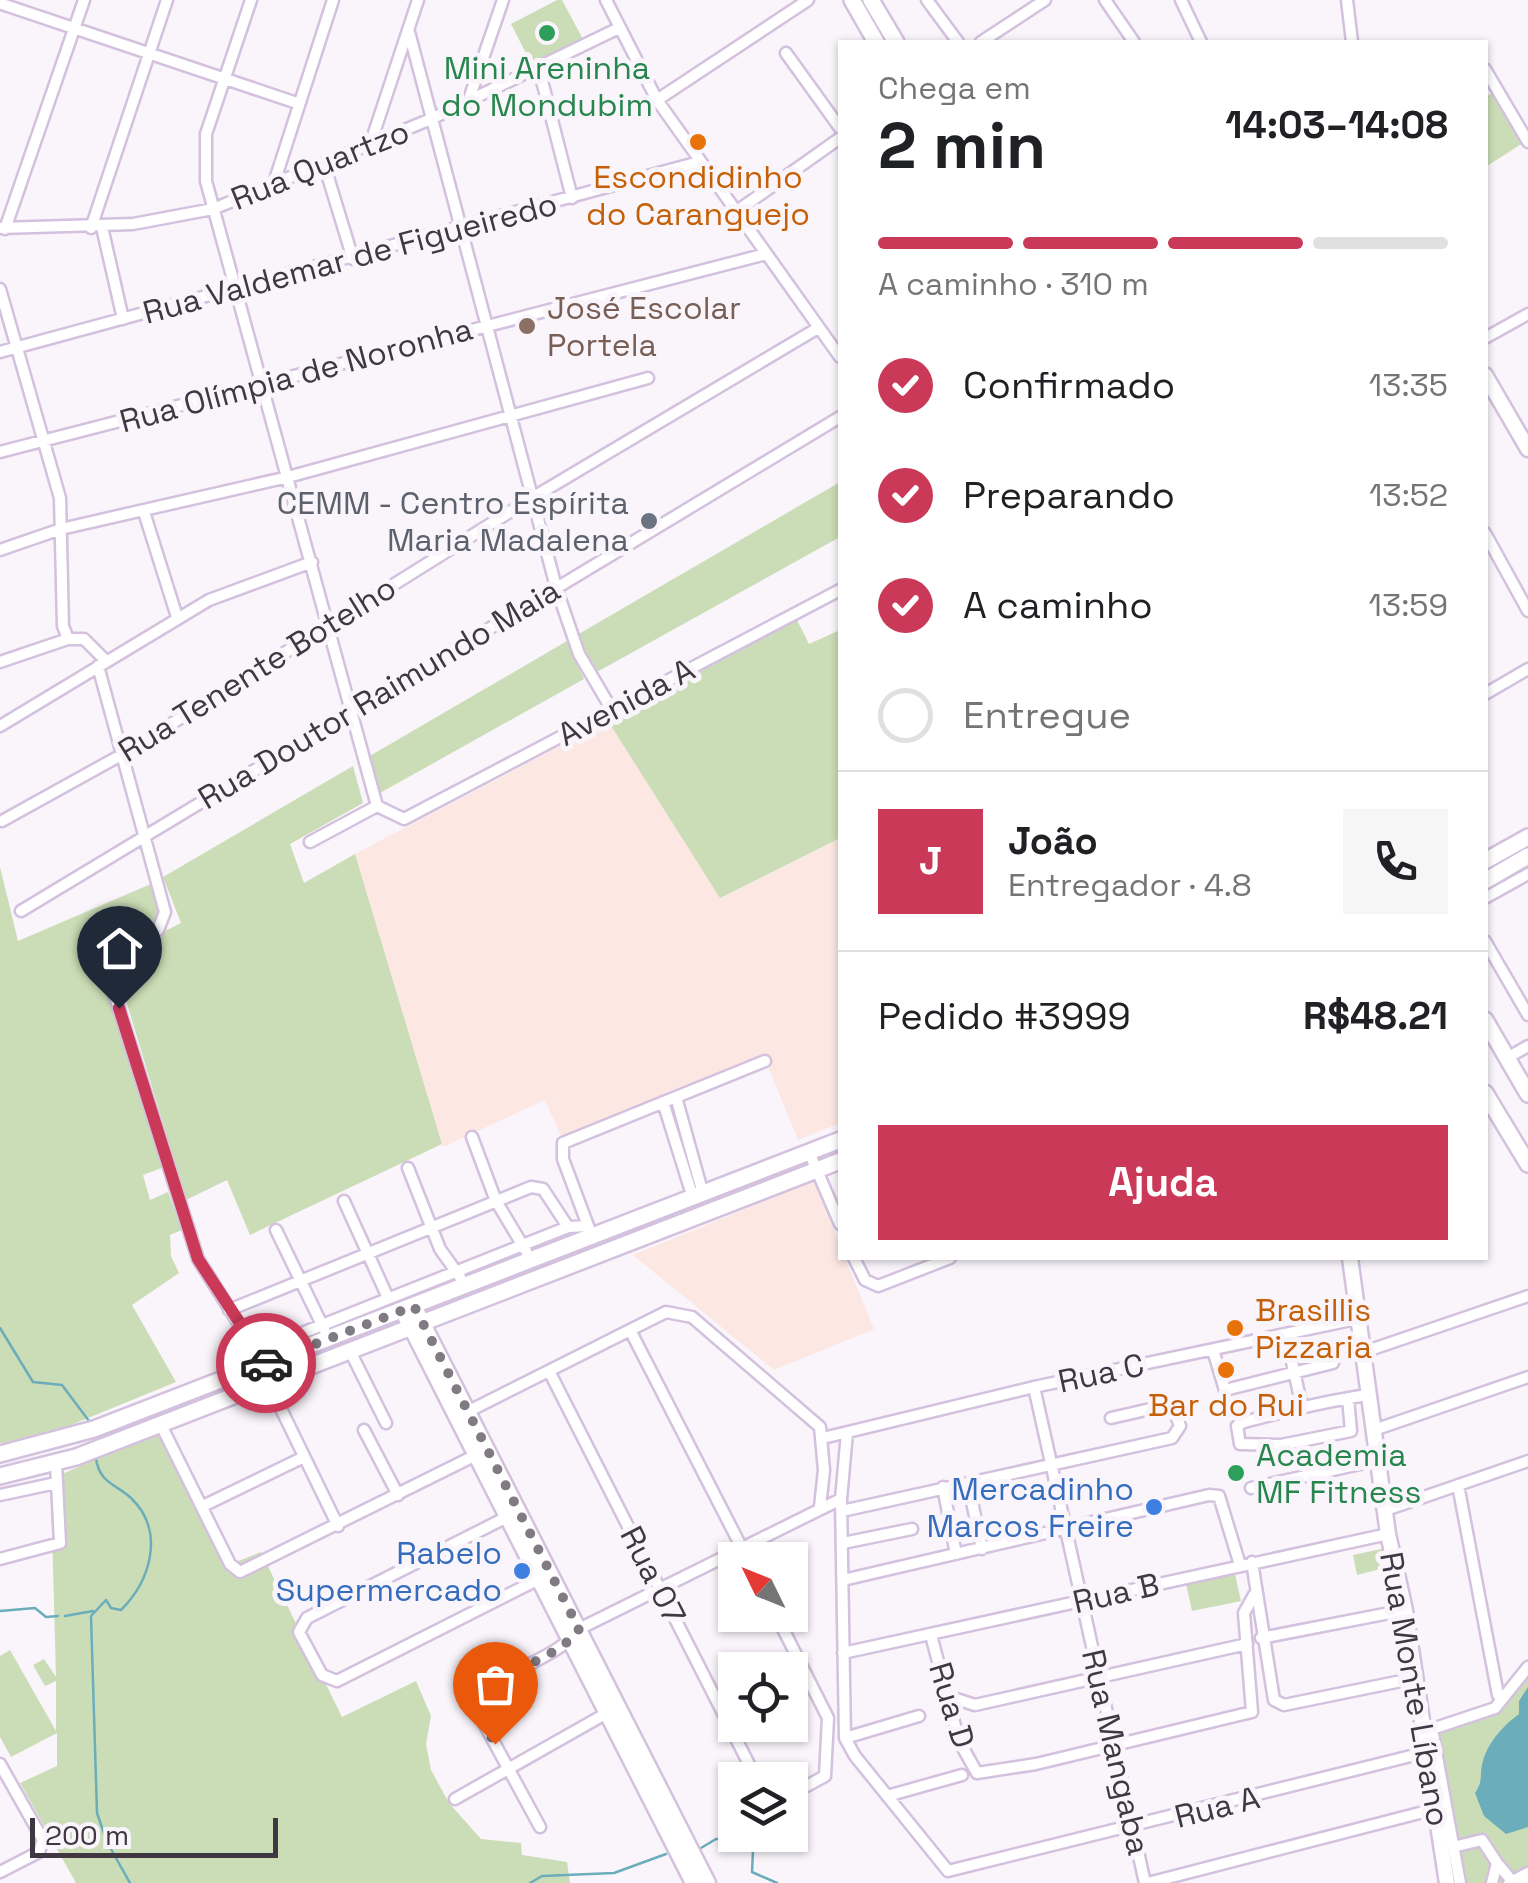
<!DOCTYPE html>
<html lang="pt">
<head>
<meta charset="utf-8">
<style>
  body { margin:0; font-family:"Space Grotesk",sans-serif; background:#f6f6f6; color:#202124; height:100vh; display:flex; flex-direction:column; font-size:38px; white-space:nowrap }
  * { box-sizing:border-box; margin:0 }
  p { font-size:32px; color:#757577 }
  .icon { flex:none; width:55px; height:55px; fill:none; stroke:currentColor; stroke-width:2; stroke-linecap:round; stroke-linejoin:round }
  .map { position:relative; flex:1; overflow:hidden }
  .details { position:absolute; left:838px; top:40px; width:650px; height:1220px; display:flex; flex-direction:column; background:#fff; border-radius:0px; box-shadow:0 2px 8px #0004 }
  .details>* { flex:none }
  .needle { width:65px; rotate:313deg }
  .fabs { position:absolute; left:718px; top:1542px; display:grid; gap:20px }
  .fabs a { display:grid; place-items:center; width:90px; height:90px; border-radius:0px; background:#fff; box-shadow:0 2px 8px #0004; font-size:50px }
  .scale { position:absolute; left:30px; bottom:25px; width:248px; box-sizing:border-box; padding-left:10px; border:5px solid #3f3843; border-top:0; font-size:28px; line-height:35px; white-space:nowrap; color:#3f3843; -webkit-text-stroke:8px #f9f5fb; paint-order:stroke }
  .pin { position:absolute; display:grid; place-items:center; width:85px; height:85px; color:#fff; margin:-102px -42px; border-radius:50% 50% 50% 0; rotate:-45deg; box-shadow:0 0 10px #0007 }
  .pin .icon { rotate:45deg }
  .courier { position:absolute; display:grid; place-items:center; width:100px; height:100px; margin:-50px; border:8px solid #ca3a58; border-radius:50%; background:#fff; color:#222; box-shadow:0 2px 12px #0007 }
  .overview em { font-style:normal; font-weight:700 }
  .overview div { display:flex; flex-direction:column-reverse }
  .overview { display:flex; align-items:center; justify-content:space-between; height:170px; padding:0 40px }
  h1 { font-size:65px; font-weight:700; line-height:75px }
  .bar { display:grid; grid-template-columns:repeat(4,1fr); gap:15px 10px; align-content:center; height:120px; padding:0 40px }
  .bar i { height:12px; border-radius:8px; background:#e0e0e0 }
  .bar .active { background:#ca3a58 }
  .bar p { grid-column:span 4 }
  .line { display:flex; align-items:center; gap:25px; padding:0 40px; border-top:2px solid #e0e0e0 }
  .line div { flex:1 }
  .round { display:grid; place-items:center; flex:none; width:105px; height:105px; border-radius:0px; background:#f6f6f6 }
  ol { padding:0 40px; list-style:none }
  li { display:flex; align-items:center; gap:30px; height:110px }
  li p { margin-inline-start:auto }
  li .icon { padding:10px; border-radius:50%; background:#ca3a58; color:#fff; stroke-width:4 }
  li:last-child { color:#757577 }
  li i { width:55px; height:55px; border:5px solid #e0e0e0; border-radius:50% }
  .primary-button { display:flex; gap:20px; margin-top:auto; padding:20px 40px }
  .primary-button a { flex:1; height:115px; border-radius:0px; background:#ca3a58; color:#fff; font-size:40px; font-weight:700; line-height:115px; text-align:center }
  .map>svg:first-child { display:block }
</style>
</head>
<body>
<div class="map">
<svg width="1528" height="1883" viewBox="0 0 1528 1883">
  <rect width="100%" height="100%" fill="#f9f5fb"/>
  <path fill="#fce7e2" d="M608,721L720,897L840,838V1123L798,1140L763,1054L561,1136L545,1100L443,1147L355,854Z
    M814,1181L840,1245V1258H845L874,1329L774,1370L633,1255Z"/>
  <path fill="#cbddb7" d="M557,0H562L584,41L533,67L511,24Z
    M1492,93L1523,143L1487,166L1485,97Z
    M840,482V537L597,672L577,635Z
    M797,620L809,644L840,630V838L720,898L608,721Z
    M567,641L584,679L380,793L368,757Z
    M353,766L363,803L290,844L304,883L355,854L442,1144L250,1235L227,1180L186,1200L113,957L181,923L163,877Z
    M0,867L18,941L151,884L162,911L156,922L99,952L164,1167L143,1175L150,1200L168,1192L182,1230L170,1235L171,1256L179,1273L132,1305L176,1382L49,1434L5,1443H0Z
    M169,1427L236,1562L261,1552L342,1717L416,1681L431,1716L426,1744L431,1770L449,1803L481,1839L521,1843L522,1855L567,1862L570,1883H76L20,1783L57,1766V1733L11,1757L0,1737V1656L10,1650L56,1731V1681L45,1686L33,1665L44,1659L56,1677L51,1492L62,1474Z
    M1386,1548L1389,1567L1357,1575L1353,1555Z
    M1235,1574L1241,1601L1192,1611L1186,1584Z
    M1528,1673V1870L1503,1883H1459L1438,1732L1493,1715Z"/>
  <path fill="#6badba" d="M1528,1687V1827L1506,1834L1484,1816L1475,1793C1484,1780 1479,1773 1483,1761C1488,1742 1504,1725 1519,1714V1701Z"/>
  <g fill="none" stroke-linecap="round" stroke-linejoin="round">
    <path stroke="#6badba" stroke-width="2.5" d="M0,1328L33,1382L62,1385L89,1421
      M96,1458C99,1483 116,1484 131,1498C166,1532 150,1581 121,1610L111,1608L106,1600L91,1616L97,1813L107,1842L130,1883
      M0,1611L35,1608L46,1617L58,1616
      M65,1616L93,1611
      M701,1848L716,1839H733L753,1850L752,1872L777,1883
      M530,1883L542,1876L614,1873L666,1854"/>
    <defs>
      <path id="street" d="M251,0L206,134V181L377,806L404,819L840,590
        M606,0L657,100L840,357
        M927,0L958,42
        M1105,0L1134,42
        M1181,0L1201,42
        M1347,0L1352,42
        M2,4L297,103
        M409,32L556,587L579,654L612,710
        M981,42L1045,0
        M786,53L840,128
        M539,69L572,198
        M1485,69L1528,142
        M657,100L808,0
        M468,102L503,0
        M370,145L418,0
        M324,164L353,259
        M273,186L333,0
        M737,211L840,138
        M102,227L123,319
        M0,228L133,224L213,209L431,119L619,28
        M91,228L167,0
        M5,229L84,0
        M0,289L60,498L63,626L68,639H84L106,661
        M1485,338L1528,314
        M0,352L699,162
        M0,452L766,254
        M144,512L177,617
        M1485,533L1528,611
        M0,550L61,529L288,477L648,378
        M0,662L68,639
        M98,666L165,912L158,930L114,951L106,968L198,1259L264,1364
        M1485,694L1528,669
        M0,726L209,600L312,562
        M2,821L123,754L532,498L818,328
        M310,842L377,806
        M1485,898L1528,874
        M21,911L840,417
        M1485,941L1528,1015
        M1507,1058L1528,1046
        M676,1097L703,1194
        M663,1102L693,1198
        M472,1137L496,1201L526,1251
        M809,1152L840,1224
        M408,1168L440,1249L460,1277
        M344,1201L388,1298
        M276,1230L324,1329
        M590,1231L563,1159V1143L765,1061
        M854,1258L865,1280L878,1286L950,1258
        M229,1310L531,1187L543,1189L568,1227
        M630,1330L748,1560
        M1286,1335L1302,1407
        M1213,1350L1225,1390L1333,1363
        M257,1351L568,1227L588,1226
        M350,1351L386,1423
        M1361,1353L1528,1296
        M549,1371L757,1780
        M267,1380L338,1526
        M1034,1387L1145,1883
        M1348,1398L1351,1431L1281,1445L1240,1444L1237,1426L1244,1422C1285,1411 1326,1401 1368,1395
        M463,1414L666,1312L692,1317L820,1427L824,1470L820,1507
        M160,1423L230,1564L240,1572L478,1454
        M364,1430L398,1495
        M1374,1430L1528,1377
        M847,1433L841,1499L845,1738L855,1756L948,1871L1427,1752
        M823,1438L1034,1387L1356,1319
        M968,1483L982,1549
        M1458,1485L1498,1695
        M943,1487L956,1554
        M1251,1488L1378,1460
        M0,1495L56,1483
        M203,1506L304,1457
        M1386,1510L1528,1461
        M842,1511L1172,1438L1180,1426L1172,1404L1111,1418
        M509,1516L307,1618L299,1632L322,1675L337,1681L541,1578
        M843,1543L912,1529
        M0,1559L60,1543L56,1463
        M1252,1562L1274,1700L1284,1705L1416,1678
        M843,1580L1209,1495L1219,1496L1240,1565
        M776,1615L828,1718L825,1776L790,1795
        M931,1635L959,1741L977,1773L1036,1764L1252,1712L1244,1613L1254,1595
        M1261,1638L1405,1610
        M843,1653L1388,1534
        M947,1696L975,1705L1247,1644
        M845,1738L919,1716
        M0,1764L43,1840L39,1852L0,1872
        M887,1796L962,1775
        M455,1799L607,1713
        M540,1827L482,1720L478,1712C489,1669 556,1663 579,1629L841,1499
        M1453,1847L1482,1840L1497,1863
        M1148,1883L1435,1809
        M1460,1883L1432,1729L1495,1708L1528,1667
        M1492,1883L1497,1863L1512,1881
        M1509,1883L1528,1873
        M1525,1883L1528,1881"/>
      <path id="secondary" d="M1485,375L1528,449
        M1350,1258L1388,1534L1405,1610L1447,1883
        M414,1306L708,1883
        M402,1310L693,1883"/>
      <path id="primary" d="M852,0L876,42
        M871,0L896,42
        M1485,861L1528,837
        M1485,881L1528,856
        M1485,1020L1528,1094
        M1485,1093L1528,1164
        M0,1454L94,1429L840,1140
        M0,1476L76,1457L840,1161"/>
    </defs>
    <use href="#street" stroke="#d3c1de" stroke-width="15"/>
    <use href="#secondary" stroke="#d3c1de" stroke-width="19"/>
    <use href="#primary" stroke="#d3c1de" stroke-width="20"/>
    <use href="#street" stroke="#fff" stroke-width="10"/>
    <use href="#secondary" stroke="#fff" stroke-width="14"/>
    <use href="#primary" stroke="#fff" stroke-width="15"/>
  </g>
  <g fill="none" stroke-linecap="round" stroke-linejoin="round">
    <path stroke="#807a83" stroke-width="10" stroke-dasharray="0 18" d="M266,1363L414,1306L579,1629C557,1663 489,1669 478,1712L495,1744"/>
    <path stroke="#ca3a58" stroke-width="12" d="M119,1008L198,1259L266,1363"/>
  </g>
  <g fill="#2e9e5b" stroke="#f9f5fb" stroke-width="4">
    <circle cx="547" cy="33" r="10"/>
    <circle cx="1236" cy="1473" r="10"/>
  </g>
  <g fill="#e8710a" stroke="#f9f5fb" stroke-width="4">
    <circle cx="698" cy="142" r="10"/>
    <circle cx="1235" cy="1328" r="10"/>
    <circle cx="1226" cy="1370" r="10"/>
  </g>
  <circle fill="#8d6e63" stroke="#f9f5fb" stroke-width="4" cx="527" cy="326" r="10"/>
  <circle fill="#6b7280" stroke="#f9f5fb" stroke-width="4" cx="649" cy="521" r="10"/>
  <g fill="#3f7fe0" stroke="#f9f5fb" stroke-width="4">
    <circle cx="1154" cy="1507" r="10"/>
    <circle cx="522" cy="1571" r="10"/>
  </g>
  <g text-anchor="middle" stroke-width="10" stroke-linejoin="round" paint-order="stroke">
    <g font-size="32" fill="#27864d" stroke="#f9f5fb">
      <text x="547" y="79">Mini Areninha<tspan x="547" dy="37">do Mondubim</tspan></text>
      <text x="1256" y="1466" text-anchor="start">Academia<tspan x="1256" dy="37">MF Fitness</tspan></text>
    </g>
    <g font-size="32" fill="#3f3843" stroke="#f9f5fb">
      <text transform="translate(320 165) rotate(-22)" y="11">Rua Quartzo</text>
      <text transform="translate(350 258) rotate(-15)" y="11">Rua Valdemar de Figueiredo</text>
      <text transform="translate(296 375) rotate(-15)" y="11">Rua Olímpia de Noronha</text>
      <text transform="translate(257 669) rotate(-32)" y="11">Rua Tenente Botelho</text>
      <text transform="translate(379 694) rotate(-31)" y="11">Rua Doutor Raimundo Maia</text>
      <text transform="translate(626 702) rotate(-28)" y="11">Avenida A</text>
      <text transform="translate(1101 1373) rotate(-12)" y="11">Rua C</text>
      <text transform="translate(653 1575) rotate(63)" y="11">Rua 07</text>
      <text transform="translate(1116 1593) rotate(-13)" y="11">Rua B</text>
      <text transform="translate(1415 1689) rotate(80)" y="11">Rua Monte Líbano</text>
      <text transform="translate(952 1705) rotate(73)" y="11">Rua D</text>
      <text transform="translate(1116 1752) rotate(77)" y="11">Rua Mangaba</text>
      <text transform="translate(1217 1807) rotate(-14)" y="11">Rua A</text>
    </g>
    <g font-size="32" fill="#c56008" stroke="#f9f5fb">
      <text x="698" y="188">Escondidinho<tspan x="698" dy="37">do Caranguejo</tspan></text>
      <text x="1255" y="1321" text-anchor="start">Brasillis<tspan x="1255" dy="37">Pizzaria</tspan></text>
      <text x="1226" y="1416">Bar do Rui</text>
    </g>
    <g font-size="32" fill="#785e54" stroke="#f9f5fb" text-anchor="start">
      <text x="547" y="319">José Escolar<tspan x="547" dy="37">Portela</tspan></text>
    </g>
    <g font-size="32" fill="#5b616d" stroke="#f9f5fb" text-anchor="end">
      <text x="629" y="514">CEMM - Centro Espírita<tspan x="629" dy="37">Maria Madalena</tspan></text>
    </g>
    <g font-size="32" fill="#366cbe" stroke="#f9f5fb" text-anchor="end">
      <text x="1134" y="1500">Mercadinho<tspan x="1134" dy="37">Marcos Freire</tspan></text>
      <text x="502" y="1564">Rabelo<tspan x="502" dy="37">Supermercado</tspan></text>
    </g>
  </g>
</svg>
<div class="fabs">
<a><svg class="needle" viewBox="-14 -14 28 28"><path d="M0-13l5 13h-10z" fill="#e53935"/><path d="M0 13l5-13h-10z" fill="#757577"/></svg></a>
<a><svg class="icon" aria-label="locate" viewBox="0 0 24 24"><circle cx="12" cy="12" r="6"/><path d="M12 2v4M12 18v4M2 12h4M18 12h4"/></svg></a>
<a><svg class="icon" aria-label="layers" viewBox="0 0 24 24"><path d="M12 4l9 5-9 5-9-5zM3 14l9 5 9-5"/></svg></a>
</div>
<div class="scale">200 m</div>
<div class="pin" style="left:495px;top:1744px;background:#ea580c"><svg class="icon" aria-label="bag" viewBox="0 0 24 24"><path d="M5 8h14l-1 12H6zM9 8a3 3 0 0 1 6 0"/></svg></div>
<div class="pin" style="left:119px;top:1008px;background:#1f2937"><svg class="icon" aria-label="home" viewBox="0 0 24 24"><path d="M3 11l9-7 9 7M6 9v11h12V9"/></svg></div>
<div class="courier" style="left:266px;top:1363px"><svg class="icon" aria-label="car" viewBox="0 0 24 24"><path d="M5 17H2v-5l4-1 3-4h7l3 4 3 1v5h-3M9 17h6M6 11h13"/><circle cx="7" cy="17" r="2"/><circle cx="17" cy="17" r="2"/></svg></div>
<section class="details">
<div class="overview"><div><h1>2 min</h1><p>Chega em</p></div><em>14:03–14:08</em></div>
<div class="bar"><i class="active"></i><i class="active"></i><i class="active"></i><i></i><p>A caminho · 310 m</p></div>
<ol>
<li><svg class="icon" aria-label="check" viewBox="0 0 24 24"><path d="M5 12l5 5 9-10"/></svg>Confirmado<p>13:35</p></li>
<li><svg class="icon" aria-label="check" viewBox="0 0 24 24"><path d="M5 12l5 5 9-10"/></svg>Preparando<p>13:52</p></li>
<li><svg class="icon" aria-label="check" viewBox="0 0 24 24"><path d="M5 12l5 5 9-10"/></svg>A caminho<p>13:59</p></li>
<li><i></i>Entregue</li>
</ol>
<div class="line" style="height:180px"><b class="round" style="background:#ca3a58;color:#fff">J</b><div><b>João</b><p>Entregador · 4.8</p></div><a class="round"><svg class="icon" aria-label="phone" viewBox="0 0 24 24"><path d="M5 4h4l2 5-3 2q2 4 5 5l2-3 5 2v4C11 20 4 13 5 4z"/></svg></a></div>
<div class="line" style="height:130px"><div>Pedido #3999</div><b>R$48.21</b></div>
<div class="primary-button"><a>Ajuda</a></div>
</section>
</div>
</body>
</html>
